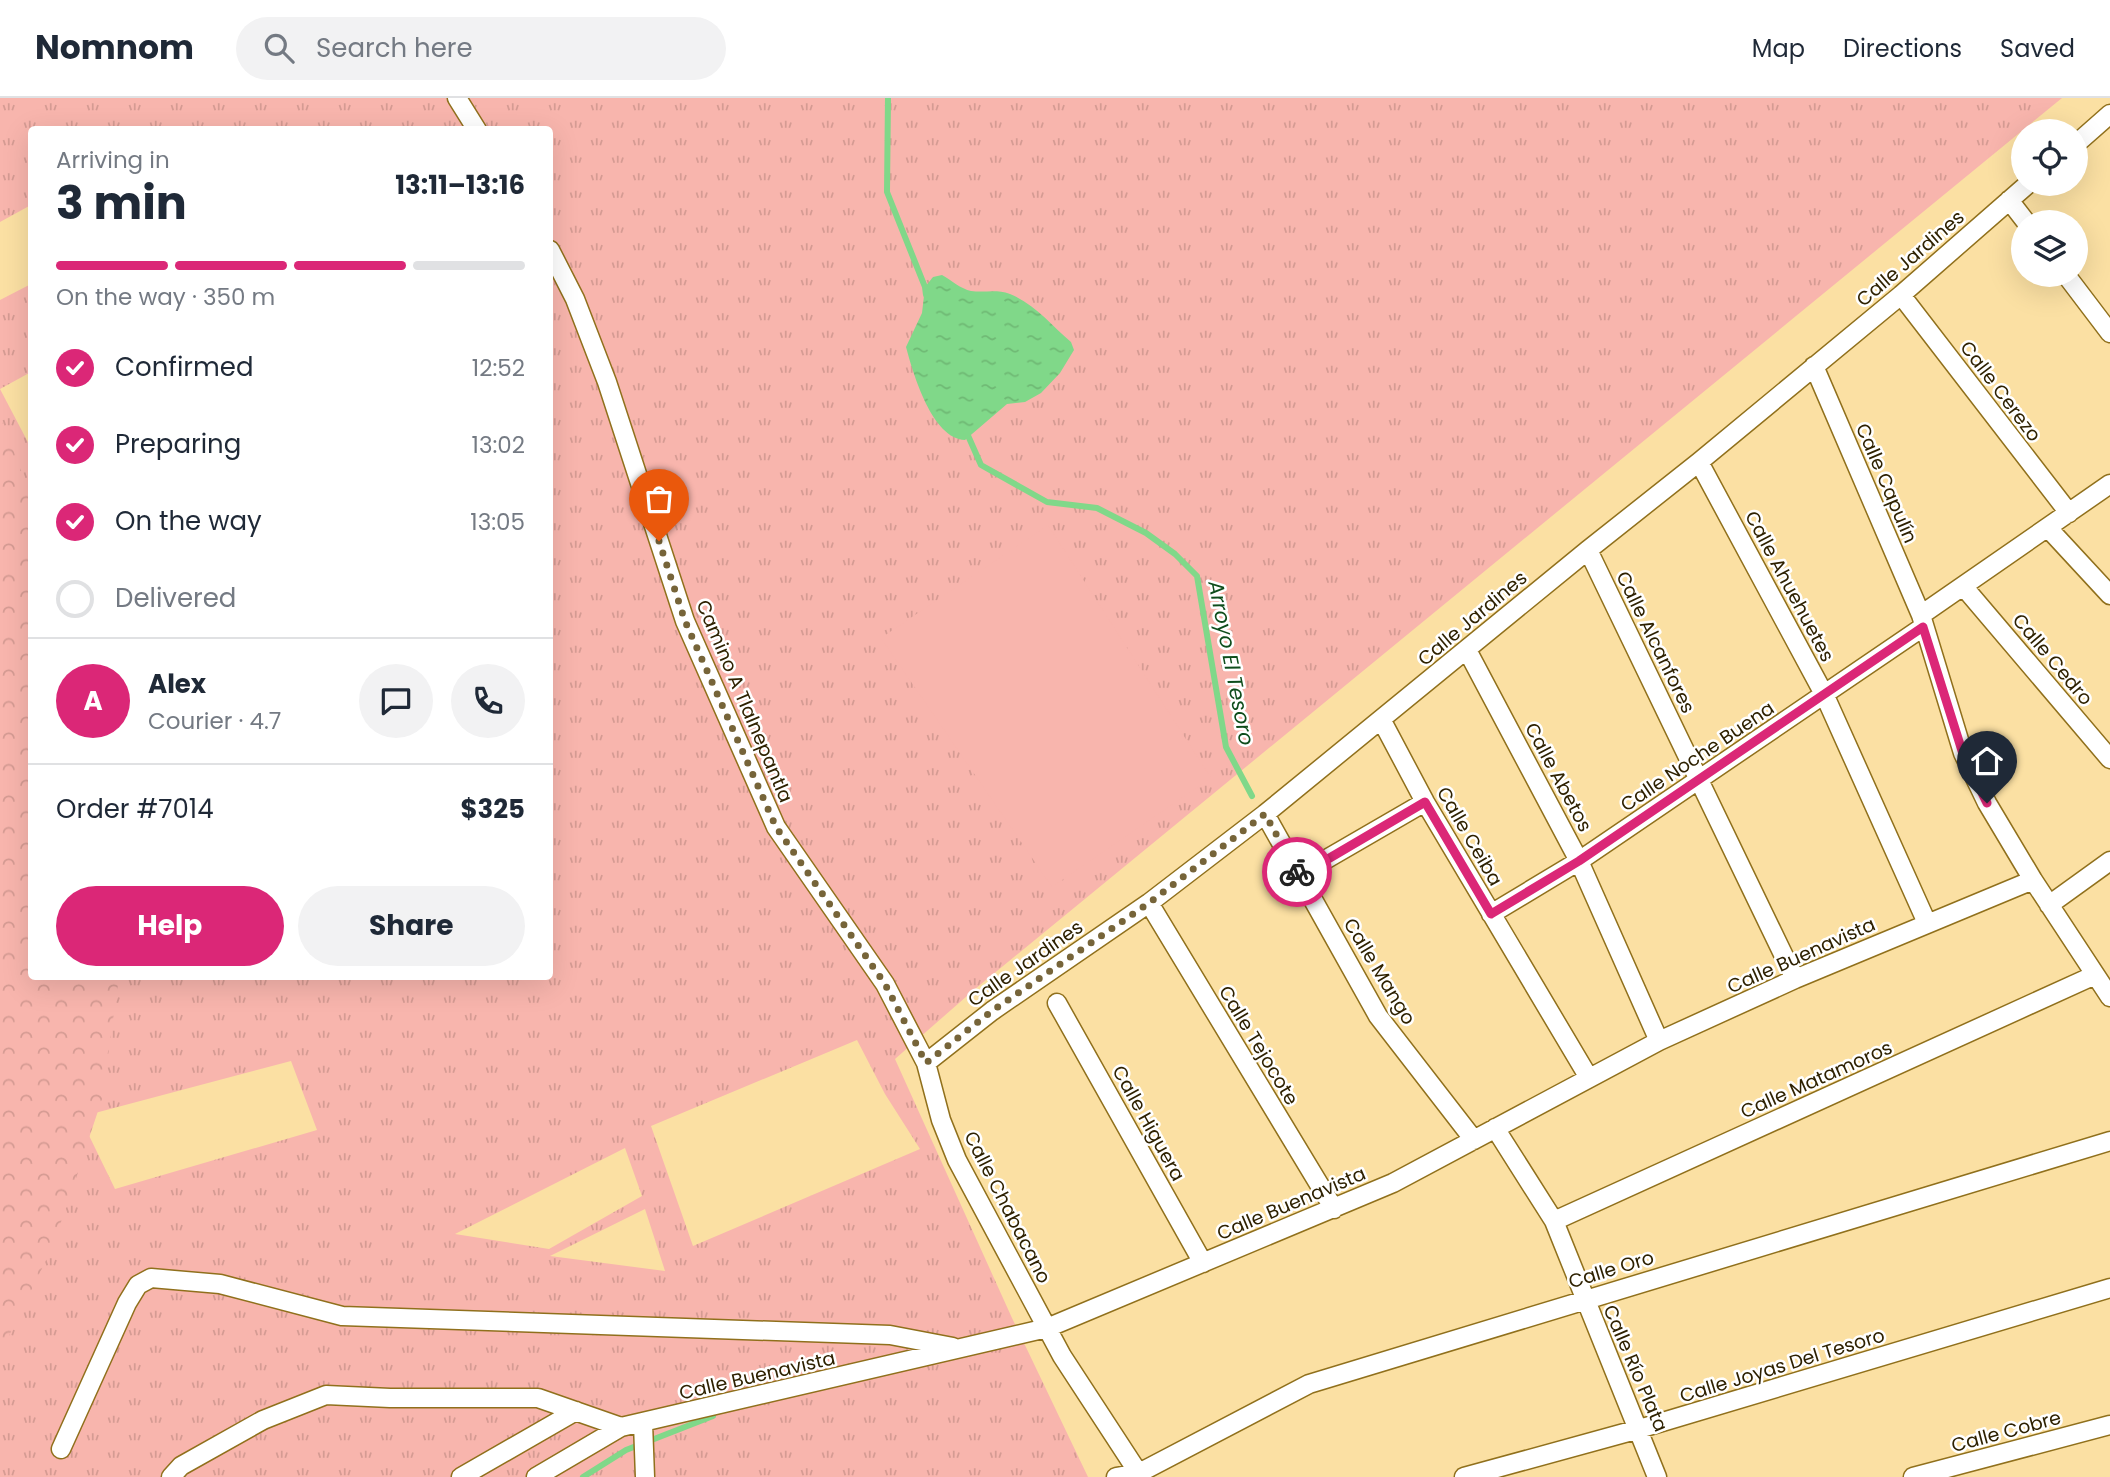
<!DOCTYPE html>
<html lang="en">
<head>
<meta charset="utf-8">
<style>
  body { margin:0; font-family:Poppins,sans-serif; background:#f2f2f3; color:#1f2937; height:100vh; display:flex; flex-direction:column; font-size:26px; white-space:nowrap }
  * { box-sizing:border-box; margin:0 }
  p { font-size:23px; color:#747a83 }
  .icon { flex:none; width:38px; height:38px; fill:none; stroke:currentColor; stroke-width:2; stroke-linecap:round; stroke-linejoin:round }
  .map { position:relative; flex:1; overflow:hidden }
  .details { position:absolute; left:28px; top:28px; width:525px; height:854px; display:flex; flex-direction:column; background:#fff; border-radius:7px; box-shadow:0 7px 28px #0002 }
  .details>* { flex:none }
  .controls { position:absolute; left:2011px; top:21px; display:grid; gap:14px }
  .controls a { display:grid; place-items:center; width:77px; height:77px; border-radius:50%; background:#fff; box-shadow:0 7px 28px #0002; font-size:35px }
  .pin { position:absolute; display:grid; place-items:center; width:60px; height:60px; color:#fff; margin:-72px -30px; border-radius:50% 50% 50% 0; rotate:-45deg; box-shadow:0 0 7px #0007 }
  .pin .icon { rotate:45deg }
  .courier { position:absolute; display:grid; place-items:center; width:70px; height:70px; margin:-35px; border:5px solid #db2777; border-radius:50%; background:#fff; color:#222; box-shadow:0 2px 9px #0007 }
  .overview em { font-style:normal; font-weight:700 }
  .overview div { display:flex; flex-direction:column-reverse }
  .overview { display:flex; align-items:center; justify-content:space-between; height:119px; padding:0 28px }
  h1 { font-size:46px; font-weight:700; line-height:52px }
  .bar { display:grid; grid-template-columns:repeat(4,1fr); gap:10px 7px; align-content:center; height:84px; padding:0 28px }
  .bar i { height:9px; border-radius:5px; background:#e0e1e3 }
  .bar .active { background:#db2777 }
  .bar p { grid-column:span 4 }
  .line { display:flex; align-items:center; gap:18px; padding:0 28px; border-top:2px solid #e0e1e3 }
  .line div { flex:1 }
  .round { display:grid; place-items:center; flex:none; width:74px; height:74px; border-radius:37px; background:#f2f2f3 }
  ol { padding:0 28px; list-style:none }
  li { display:flex; align-items:center; gap:21px; height:77px }
  li p { margin-inline-start:auto }
  li .icon { padding:7px; border-radius:50%; background:#db2777; color:#fff; stroke-width:4 }
  li:last-child { color:#747a83 }
  li i { width:38px; height:38px; border:4px solid #e0e1e3; border-radius:50% }
  .button { display:flex; gap:14px; margin-top:auto; padding:14px 28px }
  .button a { flex:1; height:80px; border-radius:42px; background:#db2777; color:#fff; font-size:28px; font-weight:700; line-height:80px; text-align:center }
  .button a+a { background:#f2f2f3; color:#1f2937 }
  header { display:flex; align-items:center; gap:42px; box-sizing:border-box; height:98px; padding:0 35px; background:#fff; border-bottom:2px solid #e0e1e3 }
  header strong { font-size:33px }
  nav { display:flex; gap:38px; margin-inline-start:auto; font-size:24px }
  .search { width:490px; height:63px; background:#f2f2f3; display:flex; align-items:center; gap:18px; box-sizing:border-box; padding:0 24px; border-radius:38px; color:#747a83; font-size:26px }
  .map>svg:first-child { display:block }
</style>
</head>
<body>
<header>
<strong>Nomnom</strong>
<div class="search"><svg class="icon" aria-label="search" viewBox="0 0 24 24"><circle cx="10" cy="10" r="6"/><path d="M15 15l6 6"/></svg>Search here</div>
<nav><a>Map</a><a>Directions</a><a>Saved</a></nav>
</header>
<div class="map">
<svg width="2110" height="1379" viewBox="0 0 2110 1379">
  <defs>
    <pattern id="grass-tufts" width="24" height="20" patternUnits="userSpaceOnUse" patternTransform="scale(1.75)"><rect width="24" height="20" fill="#f8b5ad"/><path d="M3 7l-1-3M5 7V3M7 7l1-3M15 17l-1-3M17 17v-4M19 17l1-3" fill="none" stroke="#d59b93"/></pattern>
    <pattern id="park-crowns" width="20" height="18" patternUnits="userSpaceOnUse" patternTransform="scale(1.75)"><rect width="20" height="18" fill="#f8b5ad"/><path d="M2 6a3 3 0 1 1 6 0M12 15a3 3 0 1 1 6 0" fill="none" stroke="#d59b93"/></pattern>
    <pattern id="water-ripples" width="26" height="14" patternUnits="userSpaceOnUse" patternTransform="scale(1.75)"><rect width="26" height="14" fill="#80d889"/><path d="M2 4q2-2 4 0t4 0M15 11q2-2 4 0t4 0" fill="none" stroke="#6fb974"/></pattern>
  </defs>
  <rect width="100%" height="100%" fill="#fbe0a3"/>
  <path fill="url(#grass-tufts)" fill-rule="evenodd" d="M0,0H2062L975,891L895,961L1012,1220L1088,1379H0V202L31,186V274L0,291L31,350L32,878H550V32H32L31,107L0,124ZM857,942L885,996L920,1051L693,1148L651,1028ZM291,963L317,1032L115,1091L80,1019ZM625,1050L642,1098L549,1151L455,1136ZM645,1111L665,1173L550,1158Z"/>
  <path fill="url(#park-crowns)" d="M0,317L31,399L32,878L119,879L102,1001L53,1148L0,1256Z"/>
  <path fill="#f8b5ad" d="M1048,427L1211,680L1052,789L881,540Z"/>
  <path fill="url(#water-ripples)" d="M942,177C951,182 961,191 971,193C985,195 996,191 1010,196C1035,206 1051,227 1071,244L1074,252L1060,275L1041,295L1025,304L1007,306L965,342C932,341 913,275 906,249L922,215L925,189L933,179Z"/>
  <g fill="none" stroke-linecap="round" stroke-linejoin="round">
    <path stroke="#80d889" stroke-width="6" d="M888,0L887,94L925,189L926,197
      M966,333L981,367L1047,404L1097,410L1146,435L1175,456L1197,478L1226,649L1252,698
      M583,1379L626,1352L713,1318"/>
    <defs>
      <path id="minor" d="M457,0L477,32
        M2076,46L2110,16
        M2009,102L2026,124
        M550,152L575,201L607,284L685,523L776,729L885,886L926,965L941,1022L957,1062L1062,1258L1141,1379
        M2066,177L2110,235
        M1901,197L2069,415
        M1814,268L1921,517L1963,655L1987,705L2033,782L2110,899
        M1699,364L1825,598L1927,825
        M2048,430L2110,497
        M1588,452L1795,881
        M1963,488L2110,661
        M1921,517L2110,386
        M1467,552L1579,763L1659,943
        M1382,623L1425,704L1589,980
        M1265,716L1378,918L1474,1042
        M1299,777L1425,704
        M1149,805L1334,1111
        M2049,807L2110,763
        M1491,816L1579,763L1923,529
        M1057,905L1203,1165
        M926,965L992,913L1149,805L1265,716L1588,452L1699,364L1901,197L2028,86
        M1495,1030L1554,1123L1657,1379
        M1554,1123L2095,877
        M643,1325L645,1379
        M61,1351L127,1205L138,1187L151,1180L220,1186L342,1218L890,1237L953,1249
        M171,1379L181,1368L263,1322L326,1297L390,1300H538L621,1329
        M461,1379L576,1313
        M536,1379L621,1329L1047,1230L1393,1085L1659,943L1795,881L2033,782
        M1116,1379L1139,1375L1309,1286L2110,1043
        M1464,1379L1639,1331L2110,1190
        M1913,1379L2110,1327"/>
    </defs>
    <use href="#minor" stroke="#90701c" stroke-width="21"/>
    <use href="#minor" stroke="#fff" stroke-width="18"/>
  </g>
  <g fill="none" stroke-linecap="round" stroke-linejoin="round">
    <path stroke="#766439" stroke-width="7" stroke-dasharray="0 12.6" d="M659,443L685,523L776,729L885,886L926,965L992,913L1149,805L1265,716L1297,774"/>
    <path stroke="#db2777" stroke-width="9" d="M1297,774L1299,778L1425,704L1491,816L1579,763L1923,529L1963,656L1987,705"/>
  </g>
  <g text-anchor="middle" stroke-width="5" stroke-linejoin="round" paint-order="stroke">
    <g font-size="19" fill="#2e2100" stroke="#fff">
      <text transform="translate(1910 160) rotate(-41)" y="7">Calle Jardines</text>
      <text transform="translate(2001 293) rotate(53)" y="7">Calle Cerezo</text>
      <text transform="translate(1887 385) rotate(67)" y="7">Calle Capulín</text>
      <text transform="translate(1790 488) rotate(62)" y="7">Calle Ahuehuetes</text>
      <text transform="translate(1472 520) rotate(-40)" y="7">Calle Jardines</text>
      <text transform="translate(1656 544) rotate(64)" y="7">Calle Alcanfores</text>
      <text transform="translate(2053 561) rotate(50)" y="7">Calle Cedro</text>
      <text transform="translate(745 603) rotate(67)" y="7">Camino A Tlalnepantla</text>
      <text transform="translate(1697 658) rotate(-34)" y="7">Calle Noche Buena</text>
      <text transform="translate(1559 679) rotate(62)" y="7">Calle Abetos</text>
      <text transform="translate(1470 738) rotate(60)" y="7">Calle Ceiba</text>
      <text transform="translate(1801 857) rotate(-24)" y="7">Calle Buenavista</text>
      <text transform="translate(1025 865) rotate(-35)" y="7">Calle Jardines</text>
      <text transform="translate(1380 873) rotate(59)" y="7">Calle Mango</text>
      <text transform="translate(1259 947) rotate(59)" y="7">Calle Tejocote</text>
      <text transform="translate(1816 981) rotate(-24)" y="7">Calle Matamoros</text>
      <text transform="translate(1149 1025) rotate(61)" y="7">Calle Higuera</text>
      <text transform="translate(1291 1105) rotate(-23)" y="7">Calle Buenavista</text>
      <text transform="translate(1008 1109) rotate(63)" y="7">Calle Chabacano</text>
      <text transform="translate(1611 1171) rotate(-17)" y="7">Calle Oro</text>
      <text transform="translate(1782 1267) rotate(-17)" y="7">Calle Joyas Del Tesoro</text>
      <text transform="translate(1636 1270) rotate(67)" y="7">Calle Río Plata</text>
      <text transform="translate(757 1277) rotate(-13)" y="7">Calle Buenavista</text>
      <text transform="translate(2006 1333) rotate(-15)" y="7">Calle Cobre</text>
    </g>
    <g font-size="21" font-style="italic" fill="#0e4d1b" stroke="#fff">
      <text transform="translate(1231 565) rotate(79)" y="7">Arroyo El Tesoro</text>
    </g>
  </g>
</svg>
<div class="controls">
<a><svg class="icon" aria-label="locate" viewBox="0 0 24 24"><circle cx="12" cy="12" r="6"/><path d="M12 2v4M12 18v4M2 12h4M18 12h4"/></svg></a>
<a><svg class="icon" aria-label="layers" viewBox="0 0 24 24"><path d="M12 4l9 5-9 5-9-5zM3 14l9 5 9-5"/></svg></a>
</div>
<div class="pin" style="left:659px;top:443px;background:#ea580c"><svg class="icon" aria-label="bag" viewBox="0 0 24 24"><path d="M5 8h14l-1 12H6zM9 8a3 3 0 0 1 6 0"/></svg></div>
<div class="pin" style="left:1987px;top:705px;background:#1f2937"><svg class="icon" aria-label="home" viewBox="0 0 24 24"><path d="M3 11l9-7 9 7M6 9v11h12V9"/></svg></div>
<div class="courier" style="left:1297px;top:774px"><svg class="icon" aria-label="bike" viewBox="0 0 24 24"><circle cx="6" cy="16" r="4"/><circle cx="18" cy="16" r="4"/><path d="M6 16l4-8h5l3 8M10 8l3 8H6M13 5h3"/></svg></div>
<section class="details">
<div class="overview"><div><h1>3 min</h1><p>Arriving in</p></div><em>13:11–13:16</em></div>
<div class="bar"><i class="active"></i><i class="active"></i><i class="active"></i><i></i><p>On the way · 350 m</p></div>
<ol>
<li><svg class="icon" aria-label="check" viewBox="0 0 24 24"><path d="M5 12l5 5 9-10"/></svg>Confirmed<p>12:52</p></li>
<li><svg class="icon" aria-label="check" viewBox="0 0 24 24"><path d="M5 12l5 5 9-10"/></svg>Preparing<p>13:02</p></li>
<li><svg class="icon" aria-label="check" viewBox="0 0 24 24"><path d="M5 12l5 5 9-10"/></svg>On the way<p>13:05</p></li>
<li><i></i>Delivered</li>
</ol>
<div class="line" style="height:126px"><b class="round" style="background:#db2777;color:#fff">A</b><div><b>Alex</b><p>Courier · 4.7</p></div><a class="round"><svg class="icon" aria-label="chat" viewBox="0 0 24 24"><path d="M4 5h16v11H9l-5 4z"/></svg></a><a class="round"><svg class="icon" aria-label="phone" viewBox="0 0 24 24"><path d="M5 4h4l2 5-3 2q2 4 5 5l2-3 5 2v4C11 20 4 13 5 4z"/></svg></a></div>
<div class="line" style="height:91px"><div>Order #7014</div><b>$325</b></div>
<div class="button"><a>Help</a><a>Share</a></div>
</section>
</div>
</body>
</html>
